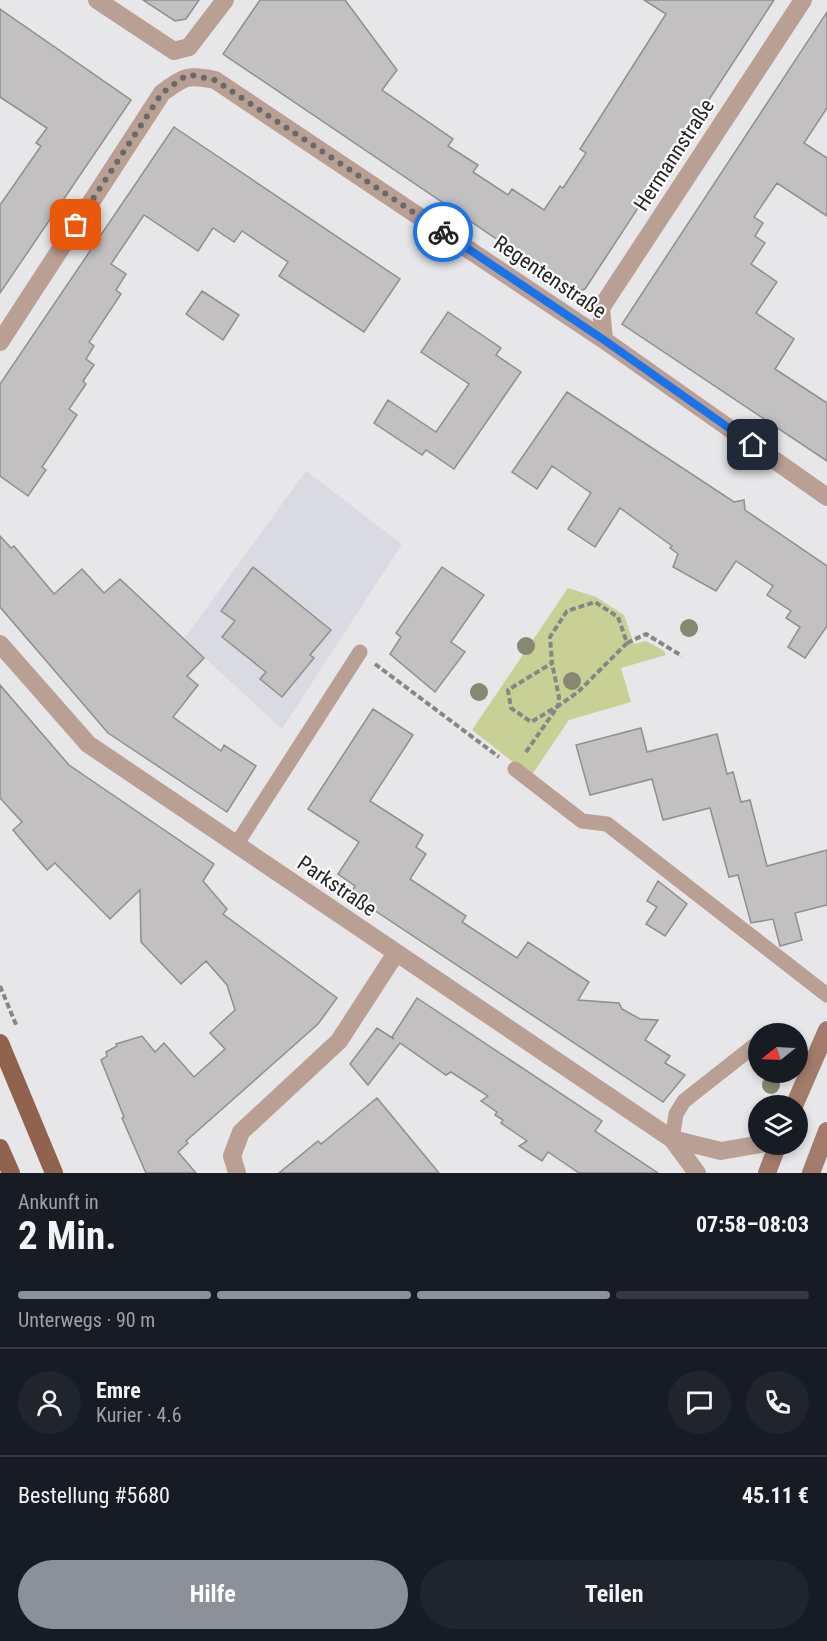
<!DOCTYPE html>
<html lang="de">
<head>
<meta charset="utf-8">
<style>
  body { margin:0; font-family:"Roboto Condensed",sans-serif; background:#20242c; color:#f1f3f6; height:100vh; display:flex; flex-direction:column; font-size:22px; white-space:nowrap }
  * { box-sizing:border-box; margin:0 }
  p { font-size:20px; color:#9ea1a6 }
  .icon { flex:none; width:33px; height:33px; fill:none; stroke:currentColor; stroke-width:2; stroke-linecap:round; stroke-linejoin:round }
  .map { position:relative; height:1173px; overflow:hidden }
  .details { display:flex; flex-direction:column; background:#171b24; flex:1 }
  .details>* { flex:none }
  .needle { width:39px; rotate:252deg }
  .buttons { position:absolute; left:748px; top:1023px; display:grid; gap:12px }
  .buttons a { display:grid; place-items:center; width:60px; height:60px; border-radius:50%; background:#171b24; box-shadow:0 3px 9px #0003; font-size:30px }
  .pin { position:absolute; display:grid; place-items:center; width:51px; height:51px; color:#fff; margin:-26px; border-radius:12px; box-shadow:0 3px 9px #0006 }
  .courier { position:absolute; display:grid; place-items:center; width:60px; height:60px; margin:-30px; border:4px solid #1a73e8; border-radius:50%; background:#fff; color:#222; box-shadow:0 2px 8px #0007 }
  .headline em { font-style:normal; font-weight:700 }
  .headline div { display:flex; flex-direction:column-reverse }
  .headline { display:flex; align-items:center; justify-content:space-between; height:102px; padding:0 18px }
  h1 { font-size:39px; font-weight:700; line-height:45px }
  .bar { display:grid; grid-template-columns:repeat(4,1fr); gap:9px 6px; align-content:center; height:72px; padding:0 18px }
  .bar i { height:8px; border-radius:4px; background:#363941 }
  .bar .active { background:#8c9099 }
  .bar p { grid-column:span 4 }
  .line { display:flex; align-items:center; gap:15px; padding:0 18px; border-top:2px solid #363941 }
  .line div { flex:1 }
  .round { display:grid; place-items:center; flex:none; width:63px; height:63px; border-radius:32px; background:#20242c }
  .cta { display:flex; gap:12px; margin-top:auto; padding:12px 18px }
  .cta a { flex:1; height:69px; border-radius:36px; background:#8c9099; color:#fff; font-size:24px; font-weight:700; line-height:69px; text-align:center }
  .cta a+a { background:#20242c; color:#f1f3f6 }
  .map>svg:first-child { display:block }
</style>
</head>
<body>
<div class="map">
<svg width="827" height="1173" viewBox="0 0 827 1173">
  <rect width="100%" height="100%" fill="#e7e7e9"/>
  <path fill="#dadae2" d="M306,471L402,544L282,729L184,639Z"/>
  <path fill="#c8d096" d="M568,588L596,597L624,615L634,644L646,641L663,650L666,655L621,668L631,702L569,720L531,776L472,730Z"/>
  <path fill="#c2c0c0" stroke="#908e8e" stroke-width="1.5" d="M143,0H199L186,19L175,21Z
    M260,0H345L397,70L382,90L453,139L448,146L478,165L473,172L508,195L512,189L544,210L560,186L563,188L586,153L580,149L666,14L644,0H774L585,289L575,292L223,54Z
    M0,9L131,100L0,293V205L41,146L36,143L47,128L0,97Z
    M827,12V108L804,143L827,158V216L777,183L754,217L763,223L755,236L765,243L751,264L777,282L756,313L794,339L775,369L827,403V461L622,324Z
    M174,127L400,279L364,332L279,276L288,262L242,231L234,242L213,228L198,251L144,215L111,264L126,274L116,290L121,294L89,342L94,346L86,359L94,365L83,381L86,384L69,409L77,415L42,467L46,470L28,496L0,476V384Z
    M202,291L239,315L223,340L186,314Z
    M448,312L501,348L496,355L521,372L454,469L426,450L422,455L374,423L388,400L436,432L469,384L421,352Z
    M567,392L734,502L744,500L745,510L827,566V626L805,658L788,647L800,627L786,618L791,611L767,595L773,586L736,561L716,591L673,567L678,554L670,548L672,546L620,508L595,547L568,529L591,493L552,466L537,489L512,472Z
    M0,536L11,548L14,546L54,594L82,569L104,593L120,579L204,658L187,676L198,685L173,717L221,751L224,745L256,766L227,812L108,733L0,607Z
    M253,567L331,630L310,655L314,658L282,697L260,679L266,672L222,637L235,621L221,611Z
    M442,567L484,595L451,642L465,652L435,692L390,654L401,637L396,633Z
    M0,685L69,765L214,864L203,881L227,909L223,914L337,998L318,1024L186,1141L188,1143L178,1152L196,1173H146L122,1118L124,1117L101,1060L107,1056L106,1052L117,1046L116,1044L142,1036L155,1052L164,1043L194,1077L225,1049L210,1033L235,1010L227,985L206,961L181,984L141,942L140,890L110,919L55,863L47,870L13,830L22,822L0,798Z
    M373,709L413,735L370,801L423,835L416,847L426,854L410,879L466,916L462,922L517,958L528,942L589,982L578,1000L619,1003L622,1009L640,1019L658,1020L645,1040L670,1056L665,1063L685,1075L663,1102L350,894L355,886L338,874L359,842L308,809Z
    M641,728L647,752L717,734L727,774L733,772L741,802L750,800L767,866L827,850V905L795,913L802,940L780,946L773,919L751,923L738,875L729,877L710,808L663,820L652,779L590,795L576,745Z
    M658,881L687,904L665,936L646,924L657,907L647,901Z
    M417,998L602,1121L595,1131L658,1173H579L548,1152L542,1161L519,1146L527,1141L501,1123L503,1120L495,1115L497,1112L481,1101L488,1096L451,1072L446,1075L400,1043L368,1085L350,1064L377,1028L394,1039L392,1037Z
    M377,1098L439,1173H279L318,1141L321,1144L338,1130Z"/>
  <g fill="none" stroke-linecap="round" stroke-linejoin="round">
    <path stroke="#868687" stroke-width="4" stroke-dasharray="6 3" stroke-linecap="butt" d="M627,643L646,634L682,656
      M375,664L499,757
      M526,752L558,706L578,692L627,643L618,617L595,602L567,611L550,637L552,663L508,690L511,708L531,722L558,706L559,697L552,663
      M0,986L17,1027"/>
    <path stroke="#ba9f94" stroke-width="15" d="M515,769L582,821L607,824L827,995
      M236,845L360,652
      M771,1034L774,1031
      M672,1139L676,1114L684,1101L759,1042"/>
    <path stroke="#ba9f94" stroke-width="18" d="M97,0L174,51L189,47L225,0
      M604,340L601,308L803,0
      M0,342L162,93C184,77 187,74 215,80L604,340L827,497
      M0,644L88,744L672,1139L697,1173
      M672,1139L721,1151L761,1144
      M237,1173L232,1156L241,1132L339,1041L396,953"/>
    <path stroke="#a27b6b" stroke-width="18" d="M794,1106L827,1030
      M767,1173L778,1144
      M811,1173L827,1131"/>
    <path stroke="#91624e" stroke-width="18" d="M0,1043L54,1173
      M0,1148L11,1173"/>
  </g>
  <g fill="#868870">
    <circle cx="689" cy="628" r="9"/>
    <circle cx="526" cy="646" r="9"/>
    <circle cx="572" cy="681" r="9"/>
    <circle cx="479" cy="692" r="9"/>
    <circle cx="771" cy="1085" r="9"/>
  </g>
  <g fill="none" stroke-linecap="round" stroke-linejoin="round">
    <path stroke="#69696a" stroke-width="6" stroke-dasharray="0 10.8" d="M76,225L162,93L184,77L191,75L215,80L443,232"/>
    <path stroke="#1a73e8" stroke-width="8" d="M443,232L604,340L753,445"/>
  </g>
  <g text-anchor="middle" stroke-width="4.5" stroke-linejoin="round" paint-order="stroke">
    <g font-size="21" fill="#252526" stroke="#fff">
      <text transform="translate(674 155) rotate(-57)" y="7">Hermannstraße</text>
      <text transform="translate(550 277) rotate(34)" y="7">Regentenstraße</text>
      <text transform="translate(337 886) rotate(34)" y="7">Parkstraße</text>
    </g>
  </g>
</svg>
<div class="buttons">
<a><svg class="needle" viewBox="-14 -14 28 28"><path d="M0-13l5 13h-10z" fill="#e53935"/><path d="M0 13l5-13h-10z" fill="#9ea1a6"/></svg></a>
<a><svg class="icon" aria-label="layers" viewBox="0 0 24 24"><path d="M12 4l9 5-9 5-9-5zM3 14l9 5 9-5"/></svg></a>
</div>
<div class="pin" style="left:76px;top:225px;background:#ea580c"><svg class="icon" aria-label="bag" viewBox="0 0 24 24"><path d="M5 8h14l-1 12H6zM9 8a3 3 0 0 1 6 0"/></svg></div>
<div class="pin" style="left:753px;top:445px;background:#1f2937"><svg class="icon" aria-label="home" viewBox="0 0 24 24"><path d="M3 11l9-7 9 7M6 9v11h12V9"/></svg></div>
<div class="courier" style="left:443px;top:232px"><svg class="icon" aria-label="bike" viewBox="0 0 24 24"><circle cx="6" cy="16" r="4"/><circle cx="18" cy="16" r="4"/><path d="M6 16l4-8h5l3 8M10 8l3 8H6M13 5h3"/></svg></div>
</div>
<section class="details">
<div class="headline"><div><h1>2 Min.</h1><p>Ankunft in</p></div><em>07:58–08:03</em></div>
<div class="bar"><i class="active"></i><i class="active"></i><i class="active"></i><i></i><p>Unterwegs · 90 m</p></div>
<div class="line" style="height:108px"><a class="round"><svg class="icon" aria-label="person" viewBox="0 0 24 24"><circle cx="12" cy="8" r="4"/><path d="M4 21q1-7 8-7t8 7"/></svg></a><div><b>Emre</b><p>Kurier · 4.6</p></div><a class="round"><svg class="icon" aria-label="chat" viewBox="0 0 24 24"><path d="M4 5h16v11H9l-5 4z"/></svg></a><a class="round"><svg class="icon" aria-label="phone" viewBox="0 0 24 24"><path d="M5 4h4l2 5-3 2q2 4 5 5l2-3 5 2v4C11 20 4 13 5 4z"/></svg></a></div>
<div class="line" style="height:78px"><div>Bestellung #5680</div><b>45.11 €</b></div>
<div class="cta"><a>Hilfe</a><a>Teilen</a></div>
</section>
</body>
</html>
